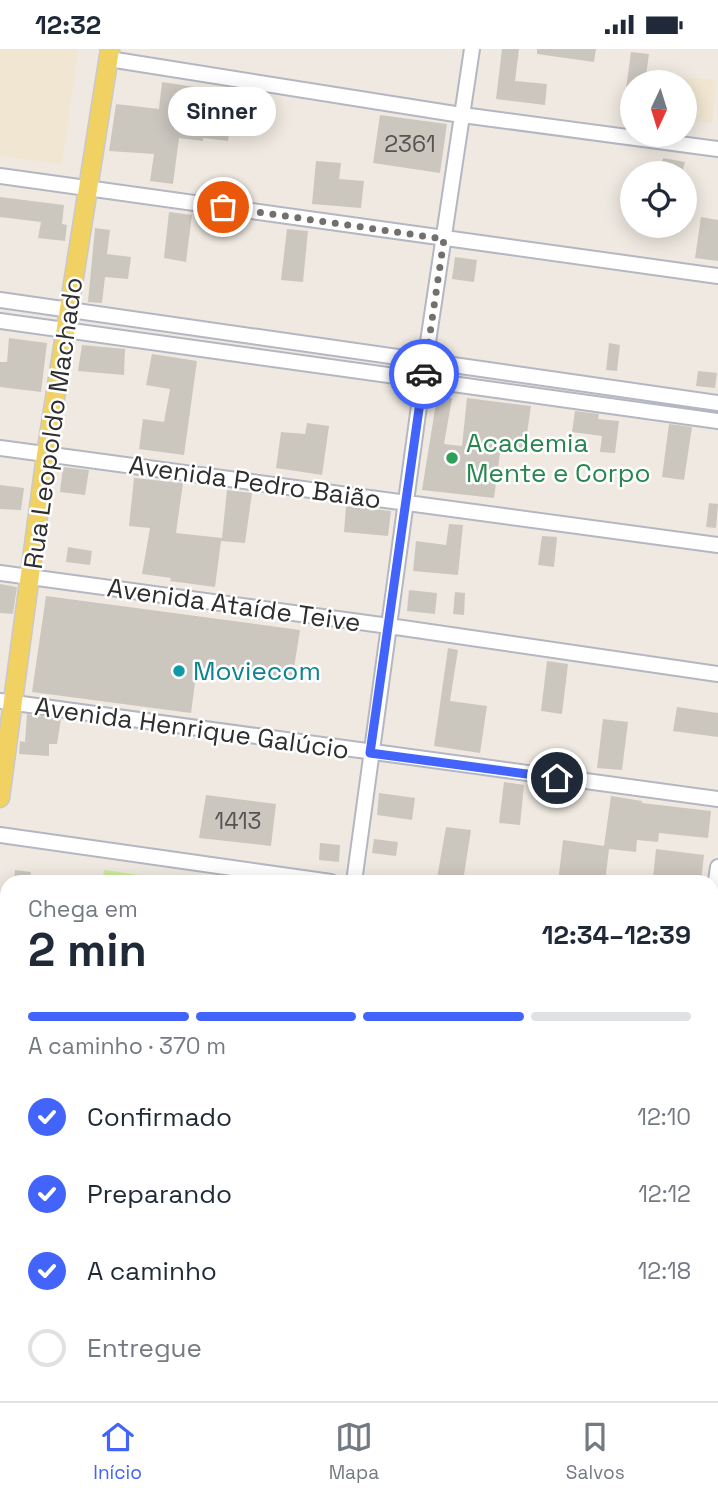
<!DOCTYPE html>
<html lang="pt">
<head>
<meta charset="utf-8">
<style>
  body { margin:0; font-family:"Space Grotesk",sans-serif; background:#f6f6f7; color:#1f2937; height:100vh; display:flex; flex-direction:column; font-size:26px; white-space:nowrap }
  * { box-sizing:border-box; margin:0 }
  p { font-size:23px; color:#747a83 }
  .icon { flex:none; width:38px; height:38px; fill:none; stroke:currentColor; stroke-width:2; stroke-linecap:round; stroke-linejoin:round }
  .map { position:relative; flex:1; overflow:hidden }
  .sheet { position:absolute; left:0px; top:826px; width:719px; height:527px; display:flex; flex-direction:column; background:#fff; border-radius:21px 21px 0 0; box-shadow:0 4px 18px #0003 }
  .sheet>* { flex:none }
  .needle { width:46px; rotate:184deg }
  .tools { position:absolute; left:620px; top:21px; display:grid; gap:14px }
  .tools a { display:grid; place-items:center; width:77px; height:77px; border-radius:50%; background:#fff; box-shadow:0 4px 18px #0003; font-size:35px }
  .pin { position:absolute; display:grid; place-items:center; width:60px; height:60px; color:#fff; margin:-30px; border:4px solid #fff; border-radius:50%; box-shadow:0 2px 7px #0007 }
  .courier { position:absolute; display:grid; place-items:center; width:70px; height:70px; margin:-35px; border:5px solid #4264fb; border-radius:50%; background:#fff; color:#222; box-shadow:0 2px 9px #0007 }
  .bubble { position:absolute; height:49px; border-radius:24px; background:#fff; box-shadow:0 4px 18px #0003; font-size:23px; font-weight:800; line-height:49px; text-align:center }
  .head em { font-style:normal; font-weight:800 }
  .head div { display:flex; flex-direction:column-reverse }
  .head { display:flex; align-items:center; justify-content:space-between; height:119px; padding:0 28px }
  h1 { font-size:46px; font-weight:800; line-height:52px }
  .bar { display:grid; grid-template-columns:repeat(4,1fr); gap:10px 7px; align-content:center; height:84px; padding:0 28px }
  .bar i { height:9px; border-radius:5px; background:#e0e1e3 }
  .bar .on { background:#4264fb }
  .bar p { grid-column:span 4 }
  ol { padding:0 28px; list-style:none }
  li { display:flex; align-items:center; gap:21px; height:77px }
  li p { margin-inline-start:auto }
  li .icon { padding:7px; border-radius:50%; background:#4264fb; color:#fff; stroke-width:4 }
  li:last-child { color:#747a83 }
  li i { width:38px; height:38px; border:4px solid #e0e1e3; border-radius:50% }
  .status { display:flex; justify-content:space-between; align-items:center; height:49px; padding:0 35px; background:#fff; direction:ltr }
  .status svg { height:19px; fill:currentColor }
  .tab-bar { display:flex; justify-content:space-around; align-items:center; height:98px; border-top:2px solid #e0e1e3; background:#fff; font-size:19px; color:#747a83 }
  .tab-bar a { display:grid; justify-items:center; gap:4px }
  .tab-bar .on { color:#4264fb }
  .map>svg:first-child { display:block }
</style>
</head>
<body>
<div class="status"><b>12:32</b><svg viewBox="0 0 49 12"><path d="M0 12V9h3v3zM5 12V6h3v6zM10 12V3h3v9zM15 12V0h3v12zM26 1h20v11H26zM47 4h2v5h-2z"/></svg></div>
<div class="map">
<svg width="718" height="1352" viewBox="0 0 718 1352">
  <rect width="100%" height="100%" fill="#efe9e1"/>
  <path fill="#f0e6d1" d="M0,0H78L62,115L0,107Z
    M670,27L716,31L712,74L684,71V33H670Z"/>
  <path fill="#c9ec9a" d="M104,821L187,833H102Z"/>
  <path fill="#cbc7bf" d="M502,0H519L515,32L547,35L545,56L496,50Z
    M537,0H596L594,13L537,5Z
    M631,3L649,5L645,33H632V70L622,69Z
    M162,33L234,44L228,92L203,89V92L179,89L173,135L150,132L154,105L109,102L116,55L159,60Z
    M380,66L447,75L440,124L373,114Z
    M663,109L685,113L682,124H660Z
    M316,112L341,114L339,130L364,132L361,159L312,155Z
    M0,148L64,156L62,175L67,176L65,192L38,189L41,173L0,168Z
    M169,163L192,166L186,213L164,209Z
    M701,168L718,171V212L695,209Z
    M95,179L110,181L107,205L131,208L128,230L105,228L102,254L88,253Z
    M287,180L308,182L303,233L281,231Z
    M455,208L477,211L474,233L452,230Z
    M9,289L47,294L41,343L0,338V313H7Z
    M609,294L620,296L617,322L606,321Z
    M82,296L125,300L124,326L78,322Z
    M152,305L197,312L184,406L139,400L143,370L164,373L170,340L146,336Z
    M698,322L717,324L715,339L696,337Z
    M437,348L452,349L444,395L462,397L467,349L531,357L524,405L500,404L494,449L422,441Z
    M575,362L599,365L598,370L619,372L615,404L600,403L602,387L572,383Z
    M307,374L329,377L322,426L276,419L281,383L305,385Z
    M669,375L692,378L684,431L662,428Z
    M63,418L89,421L85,446L60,443Z
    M134,429L183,434L176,484L222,489L227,441L252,444L245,494L221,492L215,538L170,532L171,529L142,525L150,479L129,477Z
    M0,436L24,439L21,461L0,460Z
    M709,454L718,455L716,479L706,478Z
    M346,457L391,462L388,487L344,483Z
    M449,475L463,476L458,526L413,522L416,492L446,496Z
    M542,487L557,488L554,518L538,516Z
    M68,498L92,502L90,516L66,513Z
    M0,535L17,538L13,565L0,564Z
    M409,541L437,544L435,565L407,562Z
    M455,543L465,544L464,566L453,565Z
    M46,547L300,581L292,632L197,618L191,664L32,643Z
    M448,599L458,601L450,652L487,657L480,704L434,697Z
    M547,612L568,615L562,665L541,662Z
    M677,658L718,664V688L673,682Z
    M27,665L61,670L57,695H49V707L19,705L20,692L25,693Z
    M603,670L628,673L622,721L597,719Z
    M504,733L524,736L520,776L499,774Z
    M379,744L415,749L412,771L377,766Z
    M206,746L276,755L271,797L199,789Z
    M611,747L642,752V754L711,762L708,789L659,784L658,793L637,791L636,803L609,800L605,833H558L563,791L604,797Z
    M446,778L471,781L463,832L437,829Z
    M374,790L398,793L396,807L372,804Z
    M320,794L340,796L339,813L319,811Z
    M656,800L704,806L701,833L653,829Z
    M15,821L31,823L29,833H14Z"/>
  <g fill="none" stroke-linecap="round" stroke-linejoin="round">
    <defs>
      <path id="minor" d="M109,10L455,65L718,100
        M0,127L718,227
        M0,251L718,354
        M0,272L718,372
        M0,399L718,496
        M0,524L389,577L718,625
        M0,652L718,750
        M0,786L331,833
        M354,833L425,313L472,0
        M712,860L718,818
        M712,886L718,887
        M712,1035H718
        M0,1101L7,1102
        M712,1203L718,1204
        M280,1352L281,1346
        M643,1352L644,1346"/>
      <path id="major" d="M0,749L46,406L110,0
        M0,1274L7,1275
        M528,1346L574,1352"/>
    </defs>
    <use href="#minor" stroke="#b4b7c1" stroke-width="18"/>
    <use href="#major" stroke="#c9c9c9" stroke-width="21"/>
    <use href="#minor" stroke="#fff" stroke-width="14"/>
    <use href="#major" stroke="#f2d163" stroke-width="18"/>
  </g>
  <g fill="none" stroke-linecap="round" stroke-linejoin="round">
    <path stroke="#726f6d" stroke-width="7" stroke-dasharray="0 12.6" d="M223,158L444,190L424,325"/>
    <path stroke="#4264fb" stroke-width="9" d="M424,325L370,704L557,729"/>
  </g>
  <circle fill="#2e9e5b" stroke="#fff" stroke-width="2.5" cx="452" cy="409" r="7"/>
  <circle fill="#0f9aa8" stroke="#fff" stroke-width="2.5" cx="179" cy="622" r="7"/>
  <g text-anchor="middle" stroke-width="5" stroke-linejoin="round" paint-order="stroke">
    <g font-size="23" fill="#555452">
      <text x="410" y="103">2361</text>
      <text x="238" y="780">1413</text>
    </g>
    <g font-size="26" fill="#2e2e2e" stroke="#fff">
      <text transform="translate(53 374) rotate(-82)" y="9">Rua Leopoldo Machado</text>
      <text transform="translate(255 433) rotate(8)" y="9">Avenida Pedro Baião</text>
      <text transform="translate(234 556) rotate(8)" y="9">Avenida Ataíde Teive</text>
      <text transform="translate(192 679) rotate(8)" y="9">Avenida Henrique Galúcio</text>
    </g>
    <g font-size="26" fill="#27864d" stroke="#fff" text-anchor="start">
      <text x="466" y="403">Academia<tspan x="466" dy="30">Mente e Corpo</tspan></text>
    </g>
    <g font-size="26" fill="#0d838f" stroke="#fff" text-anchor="start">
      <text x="193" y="631">Moviecom</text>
    </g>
  </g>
</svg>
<div class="tools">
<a><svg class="needle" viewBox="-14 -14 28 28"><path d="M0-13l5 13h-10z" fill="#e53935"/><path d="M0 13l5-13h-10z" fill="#747a83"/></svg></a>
<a><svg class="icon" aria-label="locate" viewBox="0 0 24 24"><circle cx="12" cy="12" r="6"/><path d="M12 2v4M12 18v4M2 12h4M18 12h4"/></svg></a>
</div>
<div class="pin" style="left:223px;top:158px;background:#ea580c"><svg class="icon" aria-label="bag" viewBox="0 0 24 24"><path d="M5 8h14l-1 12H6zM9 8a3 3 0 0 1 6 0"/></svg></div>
<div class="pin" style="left:557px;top:729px;background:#1f2937"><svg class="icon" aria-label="home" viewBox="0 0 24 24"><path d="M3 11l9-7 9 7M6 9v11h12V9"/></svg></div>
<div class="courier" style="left:424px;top:325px"><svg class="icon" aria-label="car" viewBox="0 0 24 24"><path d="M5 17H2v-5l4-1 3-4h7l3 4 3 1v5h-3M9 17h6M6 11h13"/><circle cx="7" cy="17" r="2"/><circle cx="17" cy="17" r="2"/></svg></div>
<div class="bubble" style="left:168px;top:38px;width:108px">Sinner</div>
<section class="sheet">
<div class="head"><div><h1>2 min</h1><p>Chega em</p></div><em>12:34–12:39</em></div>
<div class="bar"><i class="on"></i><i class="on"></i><i class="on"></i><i></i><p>A caminho · 370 m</p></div>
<ol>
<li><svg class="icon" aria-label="check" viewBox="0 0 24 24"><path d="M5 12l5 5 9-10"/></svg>Confirmado<p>12:10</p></li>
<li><svg class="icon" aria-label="check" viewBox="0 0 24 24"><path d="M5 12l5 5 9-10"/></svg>Preparando<p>12:12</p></li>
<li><svg class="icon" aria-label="check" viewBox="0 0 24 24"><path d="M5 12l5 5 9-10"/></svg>A caminho<p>12:18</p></li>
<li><i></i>Entregue</li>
</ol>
</section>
</div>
<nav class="tab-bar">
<a class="on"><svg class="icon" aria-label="home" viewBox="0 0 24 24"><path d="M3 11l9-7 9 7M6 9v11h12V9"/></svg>Início</a>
<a><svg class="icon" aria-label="map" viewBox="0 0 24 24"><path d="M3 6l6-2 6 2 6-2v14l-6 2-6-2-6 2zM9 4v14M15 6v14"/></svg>Mapa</a>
<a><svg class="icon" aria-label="saved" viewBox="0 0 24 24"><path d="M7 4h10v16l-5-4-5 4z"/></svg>Salvos</a>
</nav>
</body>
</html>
